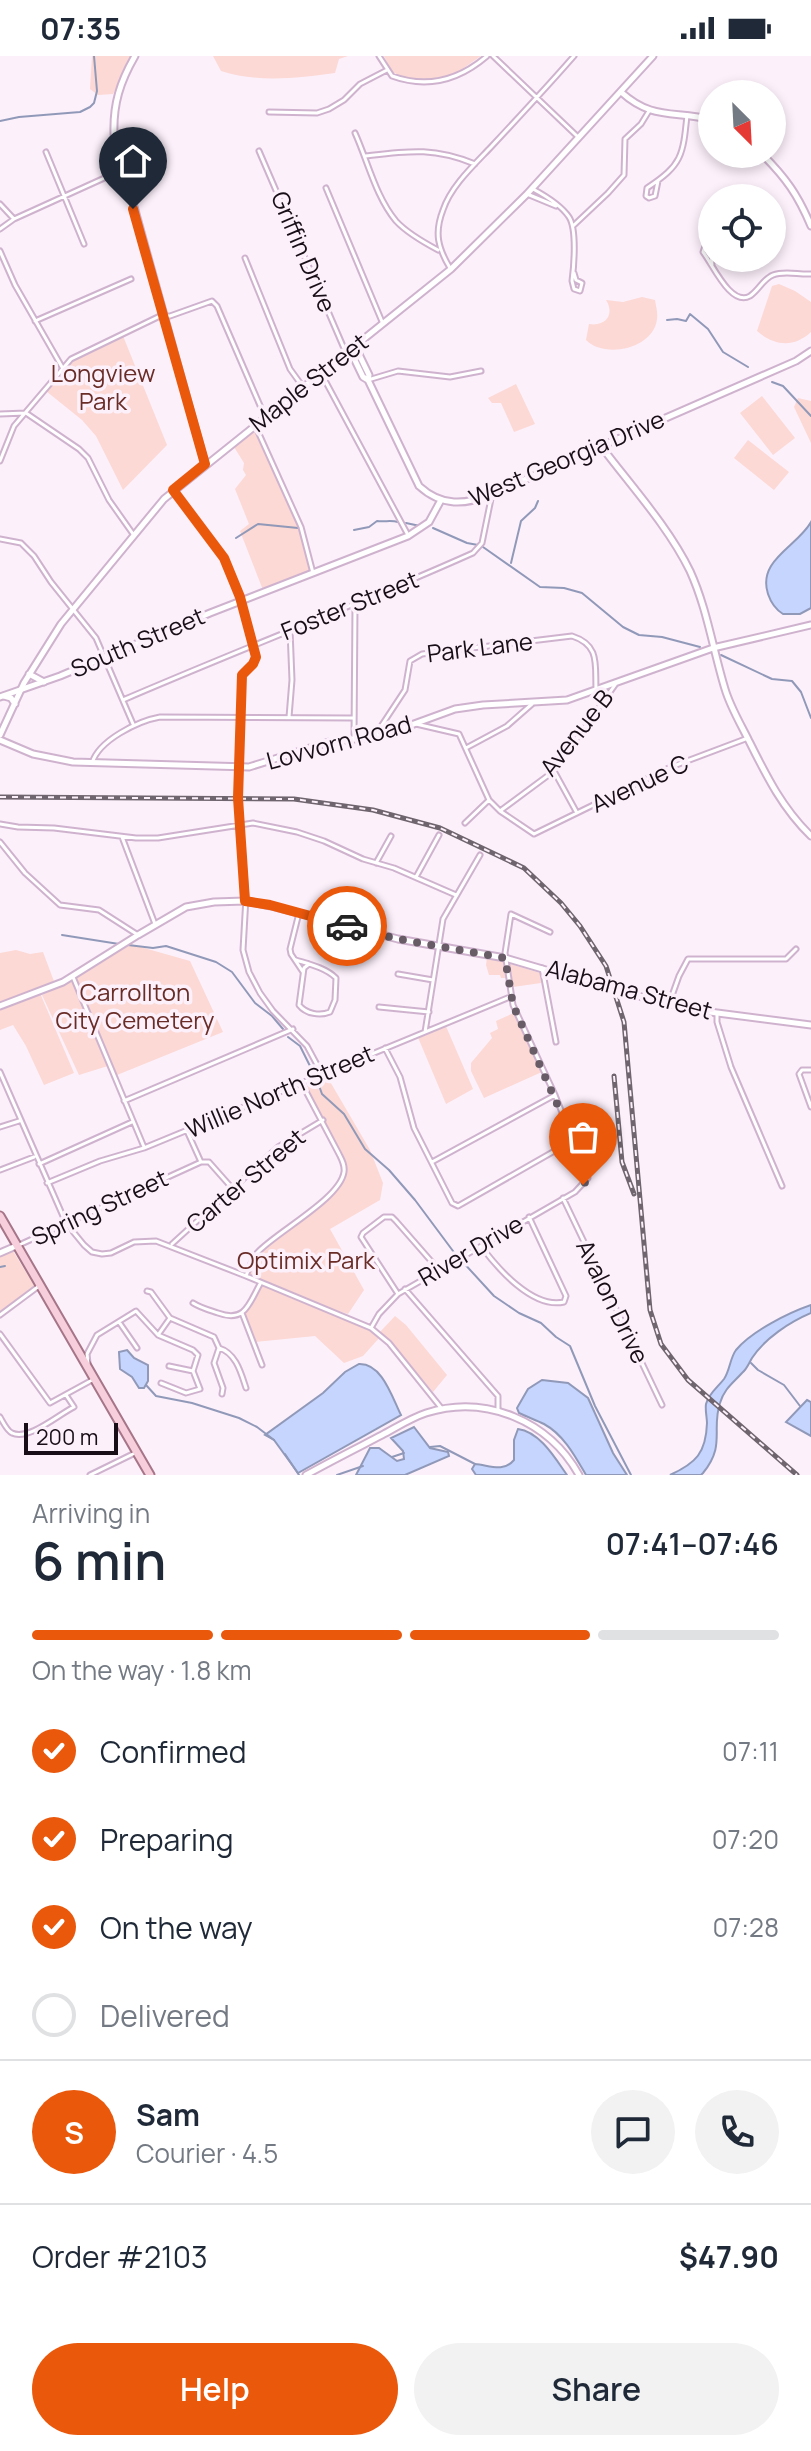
<!DOCTYPE html>
<html lang="en">
<head>
<meta charset="utf-8">
<style>
  body { margin:0; font-family:Manrope,sans-serif; background:#f2f2f3; color:#1f2937; height:100vh; display:flex; flex-direction:column; font-size:30px; white-space:nowrap }
  * { box-sizing:border-box; margin:0 }
  p { font-size:26px; color:#747a83 }
  .icon { flex:none; width:44px; height:44px; fill:none; stroke:currentColor; stroke-width:2; stroke-linecap:round; stroke-linejoin:round }
  .map { position:relative; height:1419px; overflow:hidden }
  .sheet { display:flex; flex-direction:column; background:#fff; flex:1 }
  .sheet>* { flex:none }
  .needle { width:52px; rotate:156deg }
  .buttons { position:absolute; left:698px; top:24px; display:grid; gap:16px }
  .buttons a { display:grid; place-items:center; width:88px; height:88px; border-radius:50%; background:#fff; box-shadow:0 4px 12px #0003; font-size:40px }
  .scale { position:absolute; left:24px; bottom:20px; width:94px; box-sizing:border-box; padding-left:8px; border:4px solid #180e17; border-top:0; font-size:22px; line-height:28px; white-space:nowrap; color:#180e17; -webkit-text-stroke:6px #fcf0fb; paint-order:stroke }
  .pin { position:absolute; display:grid; place-items:center; width:68px; height:68px; color:#fff; margin:-82px -34px; border-radius:50% 50% 50% 0; rotate:-45deg; box-shadow:0 0 8px #0007 }
  .pin .icon { rotate:45deg }
  .courier { position:absolute; display:grid; place-items:center; width:80px; height:80px; margin:-40px; border:6px solid #ea580c; border-radius:50%; background:#fff; color:#222; box-shadow:0 2px 10px #0007 }
  .overview em { font-style:normal; font-weight:600 }
  .overview div { display:flex; flex-direction:column-reverse }
  .overview { display:flex; align-items:center; justify-content:space-between; height:136px; padding:0 32px }
  h1 { font-size:52px; font-weight:600; line-height:60px }
  .bar { display:grid; grid-template-columns:repeat(4,1fr); gap:12px 8px; align-content:center; height:96px; padding:0 32px }
  .bar i { height:10px; border-radius:6px; background:#e0e1e3 }
  .bar .current { background:#ea580c }
  .bar p { grid-column:span 4 }
  .line { display:flex; align-items:center; gap:20px; padding:0 32px; border-top:2px solid #e0e1e3 }
  .line div { flex:1 }
  .round { display:grid; place-items:center; flex:none; width:84px; height:84px; border-radius:42px; background:#f2f2f3 }
  ol { padding:0 32px; list-style:none }
  li { display:flex; align-items:center; gap:24px; height:88px }
  li p { margin-inline-start:auto }
  li .icon { padding:8px; border-radius:50%; background:#ea580c; color:#fff; stroke-width:4 }
  li:last-child { color:#747a83 }
  li i { width:44px; height:44px; border:4px solid #e0e1e3; border-radius:50% }
  .primary-button { display:flex; gap:16px; margin-top:auto; padding:16px 32px }
  .primary-button a { flex:1; height:92px; border-radius:48px; background:#ea580c; color:#fff; font-size:32px; font-weight:600; line-height:92px; text-align:center }
  .primary-button a+a { background:#f2f2f3; color:#1f2937 }
  .status { display:flex; justify-content:space-between; align-items:center; height:56px; padding:0 40px; background:#fff; direction:ltr }
  .status svg { height:22px; fill:currentColor }
  .map>svg:first-child { display:block }
</style>
</head>
<body>
<div class="status"><b>07:35</b><svg viewBox="0 0 49 12"><path d="M0 12V9h3v3zM5 12V6h3v6zM10 12V3h3v9zM15 12V0h3v12zM26 1h20v11H26zM47 4h2v5h-2z"/></svg></div>
<div class="map">
<svg width="811" height="1419" viewBox="0 0 811 1419">
  <rect width="100%" height="100%" fill="#fcf0fb"/>
  <path fill="#fcd9d4" d="M92,0H133L113,38L98,39L90,33Z
    M213,0H348L339,3L335,17C298,22 258,27 221,15Z
    M384,0H481L452,20L427,23H405L391,15Z
    M779,228L795,235L811,246V276C794,292 774,290 757,275L772,230Z
    M642,241L655,244C656,250 658,257 657,263C654,293 604,303 586,284L589,268C606,271 615,258 606,244L623,246Z
    M123,280L167,389L123,434L96,380L82,364L46,335L78,300Z
    M516,328L535,368L514,376L501,347H492L488,342Z
    M762,340L795,382L773,399L740,357Z
    M798,342L811,345V387L794,351Z
    M254,376H256L300,475L311,514L263,534L240,475L249,468L235,433L246,419L243,414L244,407L234,391Z
    M748,384L789,416L774,434L734,402Z
    M130,888L190,905L223,976L117,1019L111,1009L79,1019L42,939L76,922Z
    M16,894L30,898L43,896L55,928L0,948V897Z
    M487,902L503,906L506,922H501L500,919H489L486,909Z
    M510,908L540,917L541,927L513,931Z
    M40,937L74,1017L44,1029L26,990L13,969L0,974V951Z
    M516,956L544,1015L484,1042L471,1015V1007L492,982L490,977L498,973L496,965Z
    M445,968L473,1033L446,1048L417,979Z
    M325,1017L370,1094L383,1127L380,1144L330,1173L364,1234L348,1258L304,1244L246,1220L258,1197L326,1142L341,1125L344,1110L323,1064L301,1026Z
    M13,1195L35,1231L0,1257V1200Z
    M261,1229L372,1275L380,1281L363,1300L344,1307L315,1280L255,1286L244,1258Z
    M395,1260L406,1269L447,1319L433,1336L392,1287L380,1276Z"/>
  <path fill="#c5d5fe" stroke="#9199b9" stroke-width="2" d="M811,466V552L800,558H783C775,553 771,547 768,538C757,504 797,491 811,466Z
    M811,1249V1257C790,1266 765,1282 752,1302C749,1307 747,1313 742,1317C733,1327 724,1333 720,1347C711,1374 726,1389 703,1417L701,1419H670C696,1407 706,1397 707,1367C707,1362 705,1354 706,1348C709,1337 718,1331 724,1323C730,1314 730,1302 736,1294C752,1275 788,1257 811,1249Z
    M127,1294L134,1302L148,1309V1325L144,1332H139L132,1321L120,1313L119,1296Z
    M359,1308C382,1307 392,1341 401,1359L298,1417L274,1384L265,1379L323,1337L345,1316Z
    M542,1324L568,1327L588,1342L613,1397L627,1419H586C575,1400 564,1379 544,1368C536,1364 527,1361 519,1357L517,1352L528,1333Z
    M807,1344L811,1346V1380L786,1366Z
    M414,1371L430,1392L448,1396L449,1400L405,1419H356L370,1392H379L397,1405L404,1403L403,1395L391,1382Z
    M518,1373C540,1376 555,1402 567,1419H476L472,1413L475,1408C489,1409 503,1417 514,1404V1384Z"/>
  <g fill="none" stroke-linecap="round" stroke-linejoin="round">
    <path stroke="#9199b9" stroke-width="2" d="M0,65L19,61L80,56L90,51L94,47L97,35L94,0
      M667,264L677,263L686,265L690,258L708,273L723,296L748,311
      M772,326L783,330L811,360
      M406,467L420,470
      M433,472L467,487L478,489
      M354,474L369,471L377,465C385,466 391,464 398,466
      M236,482L258,468L298,472
      M483,491L540,531L564,532L582,537L623,571L639,579L662,581L700,591
      M511,507L521,465L535,452L538,445
      M721,599L772,623L792,625L801,636L811,662
      M62,879L119,888
      M128,889L153,892L166,890L216,906L232,916L255,947L272,960L283,973
      M288,981L300,990L313,1016
      M317,1024L322,1038L344,1058L365,1093L389,1114L415,1144L456,1199
      M461,1204L494,1240L519,1257L541,1267L556,1281L570,1290L595,1350L631,1419
      M0,1211L5,1210
      M751,1307L758,1314L784,1329L800,1350
      M146,1329L156,1340L192,1347L239,1362L257,1371L274,1384
      M430,1391L440,1390L475,1408
      M285,1398L299,1419
      M392,1401L404,1397
      M337,1419L363,1410"/>
    <defs>
      <path id="minor" d="M379,0L392,20C428,33 459,24 487,0
        M493,0L577,80
        M269,56L317,57L329,53L344,44L360,28L387,14
        M355,77C368,106 376,141 396,165C407,177 423,186 438,194
        M259,95L346,297
        M46,96L84,188
        M365,100C409,95 433,91 475,108
        M658,125L655,140L649,142L646,140L647,132C682,109 683,100 687,59
        M326,132L383,268
        M533,133C546,140 561,149 569,161C577,173 574,210 572,225L574,233L580,235L582,227L576,224L574,217
        M527,138L556,150
        M0,148L14,163
        M573,170L608,137L624,119L625,83L641,68L649,55
        M0,173L14,163L122,114
        M0,195L15,229L62,311
        M245,202L290,313L303,331
        M712,209L711,196L708,189L705,190L703,196C713,209 731,251 750,240C759,234 763,223 773,219C785,214 799,219 811,218
        M450,212C438,192 434,177 443,154C451,130 474,109 491,91C519,61 547,31 574,0
        M35,265L131,223
        M321,317L408,479
        M368,324L398,315L450,321L481,315
        M0,358L26,357L79,393L88,402L109,444L133,478
        M255,369L301,471L313,517
        M0,405L14,370L71,303L160,260H170L212,245L217,250L265,361
        M174,435L224,502L240,541L256,601L253,608L242,619L238,742L246,841L243,894L249,916L260,937L273,955L307,990L322,1018
        M0,483L21,487L34,500L51,526L96,582L133,668
        M123,644C239,594 357,549 473,497L482,487L492,438
        M289,661L292,624L290,574
        M416,668L459,678L489,744L500,755L534,778L671,711L748,682
        M374,681L405,634L410,605L422,598L572,580C600,589 595,608 596,633
        M354,682L355,550
        M466,692L507,670L532,648
        M92,707C99,684 138,665 160,661L353,662
        M554,715L577,757
        M500,755L554,715L615,629
        M465,767L489,744
        M0,768L18,771L54,772L136,782H158L253,767L297,776L324,785L363,803L394,812L456,839
        M122,781L155,868
        M0,786L25,817L60,849L99,854L138,879
        M376,807L391,780
        M416,821L439,779
        M299,857L290,893L291,898L303,916
        M296,904C309,908 326,912 336,922L335,944L330,956C320,960 306,958 299,949L304,912L309,908
        M542,912L556,986
        M398,918L433,924
        M73,921L144,1091
        M669,948L679,920L688,903H786L796,893
        M379,951L429,956
        M717,958V966L731,1011L782,1130
        M425,976L443,863L480,799
        M385,992L400,1021L414,1072L452,1147L458,1150L572,1085
        M811,1014H802L799,1018L811,1051
        M0,1016L66,1167L84,1189L92,1196L102,1198L111,1197L134,1186L156,1185L246,1220L371,1272L389,1287L442,1353
        M124,1045L293,973
        M0,1071L19,1065
        M187,1075L201,1106
        M201,1106H209L232,1132
        M432,1106L555,1039
        M39,1108L132,1066
        M0,1114L34,1101
        M47,1127L100,1105L144,1092L510,941
        M563,1142L662,1349
        M172,1188L278,1091L323,1064
        M19,1189L201,1106
        M481,1190C498,1213 533,1253 564,1246L566,1240L529,1161
        M246,1220C249,1212 252,1203 257,1197C276,1176 340,1143 344,1116C345,1109 342,1104 339,1098L301,1026
        M405,1233L498,1340V1354
        M147,1235L151,1236L170,1262L158,1279
        M398,1238L361,1181L363,1177L384,1161H392L396,1165L438,1213
        M193,1247C201,1252 209,1254 218,1257C245,1267 249,1248 260,1228
        M242,1257L262,1309
        M0,1259L39,1230
        M170,1262L214,1281L219,1292L214,1307L223,1332L222,1338
        M119,1266L137,1292
        M371,1272L379,1258L398,1238L575,1136L588,1122L555,1039L513,949L505,897L511,858L550,876
        M0,1278L50,1347L94,1323
        M219,1292C236,1297 241,1317 246,1332
        M88,1307L87,1298L97,1279L136,1255L158,1279L193,1294L198,1299L193,1315L200,1333L186,1337L161,1327
        M169,1310L193,1315
        M0,1361C3,1366 7,1375 12,1377C29,1385 59,1358 74,1351L66,1339
        M90,1419L137,1396"/>
      <path id="tertiary" d="M135,0C120,26 113,48 114,78L205,408
        M621,36C653,65 675,54 712,64
        M762,98C786,122 798,139 811,170
        M355,290L369,319L368,324
        M350,294L363,321L368,324L419,430C442,451 465,449 492,438L796,305L811,295
        M601,390C631,430 668,470 690,515C707,552 713,594 725,633C730,650 740,667 748,683C766,719 782,752 811,780
        M0,641L60,620L210,557L408,480L429,466L441,444
        M0,684L33,698L73,706L249,711L329,686L381,680L455,653L483,649L567,644L713,592L811,569
        M0,1197L16,1190
        M306,1419C331,1405 357,1392 382,1379C397,1371 411,1362 426,1357C486,1338 549,1365 579,1419"/>
      <path id="secondary" d="M29,618L44,626
        M4,640L11,642L15,648
        M0,679L24,627L61,568L164,443L451,213L527,138L653,0
        M0,950L63,926L138,879L186,851L214,846L245,845L271,850L398,883L505,902L614,934L694,954L811,969"/>
      <path id="primary" d="M0,1160L150,1419"/>
    </defs>
    <use href="#minor" stroke="#cfb3ce" stroke-width="7"/>
    <use href="#tertiary" stroke="#cfb3ce" stroke-width="9"/>
    <use href="#secondary" stroke="#cfb3ce" stroke-width="9"/>
    <use href="#primary" stroke="#a67587" stroke-width="11"/>
    <use href="#minor" stroke="#fff" stroke-width="3"/>
    <use href="#tertiary" stroke="#fff" stroke-width="5"/>
    <use href="#secondary" stroke="#fff" stroke-width="5"/>
    <use href="#primary" stroke="#f7cedc" stroke-width="7"/>
    <defs>
      <path id="rail" d="M0,741L294,743L373,754L440,772L524,812L561,847L580,870L606,910L624,966L650,1254L661,1288L688,1324L797,1419
        M614,1020L622,1106L634,1138"/>
    </defs>
    <use href="#rail" stroke="#6f656e" stroke-width="5"/>
    <use href="#rail" stroke="#fcf0fb" stroke-width="2" stroke-dasharray="6" stroke-linecap="butt"/>
  </g>
  <g fill="none" stroke-linecap="round" stroke-linejoin="round">
    <path stroke="#685d67" stroke-width="8" stroke-dasharray="0 14.4" d="M347,870L398,883L505,902L513,949L587,1115L588,1122L583,1129"/>
    <path stroke="#ea580c" stroke-width="10" d="M133,153L205,408L173,434L224,502L240,541L256,601L253,608L242,619L238,742L245,845L270,849L347,870"/>
  </g>
  <g text-anchor="middle" stroke-width="7" stroke-linejoin="round" paint-order="stroke">
    <g font-size="24" fill="#180e17" stroke="#fcf0fb">
      <text transform="translate(303 196) rotate(67)" y="8">Griffin Drive</text>
      <text transform="translate(309 327) rotate(-38)" y="8">Maple Street</text>
      <text transform="translate(567 403) rotate(-23)" y="8">West Georgia Drive</text>
      <text transform="translate(350 550) rotate(-22)" y="8">Foster Street</text>
      <text transform="translate(138 587) rotate(-23)" y="8">South Street</text>
      <text transform="translate(480 592) rotate(-7)" y="8">Park Lane</text>
      <text transform="translate(577 677) rotate(-52)" y="8">Avenue B</text>
      <text transform="translate(339 687) rotate(-15)" y="8">Lovvorn Road</text>
      <text transform="translate(640 728) rotate(-25)" y="8">Avenue C</text>
      <text transform="translate(629 934) rotate(15)" y="8">Alabama Street</text>
      <text transform="translate(280 1036) rotate(-23)" y="8">Willie North Street</text>
      <text transform="translate(246 1125) rotate(-40)" y="8">Carter Street</text>
      <text transform="translate(100 1152) rotate(-25)" y="8">Spring Street</text>
      <text transform="translate(471 1195) rotate(-30)" y="8">River Drive</text>
      <text transform="translate(612 1246) rotate(64)" y="8">Avalon Drive</text>
    </g>
    <g font-size="24" fill="#692c26" stroke="#fcf0fb">
      <text x="103" y="326">Longview<tspan x="103" dy="28">Park</tspan></text>
      <text x="135" y="945">Carrollton<tspan x="135" dy="28">City Cemetery</tspan></text>
      <text x="306" y="1213">Optimix Park</text>
    </g>
  </g>
</svg>
<div class="buttons">
<a><svg class="needle" viewBox="-14 -14 28 28"><path d="M0-13l5 13h-10z" fill="#e53935"/><path d="M0 13l5-13h-10z" fill="#747a83"/></svg></a>
<a><svg class="icon" aria-label="locate" viewBox="0 0 24 24"><circle cx="12" cy="12" r="6"/><path d="M12 2v4M12 18v4M2 12h4M18 12h4"/></svg></a>
</div>
<div class="scale">200 m</div>
<div class="pin" style="left:583px;top:1129px;background:#ea580c"><svg class="icon" aria-label="bag" viewBox="0 0 24 24"><path d="M5 8h14l-1 12H6zM9 8a3 3 0 0 1 6 0"/></svg></div>
<div class="pin" style="left:133px;top:153px;background:#1f2937"><svg class="icon" aria-label="home" viewBox="0 0 24 24"><path d="M3 11l9-7 9 7M6 9v11h12V9"/></svg></div>
<div class="courier" style="left:347px;top:870px"><svg class="icon" aria-label="car" viewBox="0 0 24 24"><path d="M5 17H2v-5l4-1 3-4h7l3 4 3 1v5h-3M9 17h6M6 11h13"/><circle cx="7" cy="17" r="2"/><circle cx="17" cy="17" r="2"/></svg></div>
</div>
<section class="sheet">
<div class="overview"><div><h1>6 min</h1><p>Arriving in</p></div><em>07:41–07:46</em></div>
<div class="bar"><i class="current"></i><i class="current"></i><i class="current"></i><i></i><p>On the way · 1.8 km</p></div>
<ol>
<li><svg class="icon" aria-label="check" viewBox="0 0 24 24"><path d="M5 12l5 5 9-10"/></svg>Confirmed<p>07:11</p></li>
<li><svg class="icon" aria-label="check" viewBox="0 0 24 24"><path d="M5 12l5 5 9-10"/></svg>Preparing<p>07:20</p></li>
<li><svg class="icon" aria-label="check" viewBox="0 0 24 24"><path d="M5 12l5 5 9-10"/></svg>On the way<p>07:28</p></li>
<li><i></i>Delivered</li>
</ol>
<div class="line" style="height:144px"><b class="round" style="background:#ea580c;color:#fff">S</b><div><b>Sam</b><p>Courier · 4.5</p></div><a class="round"><svg class="icon" aria-label="chat" viewBox="0 0 24 24"><path d="M4 5h16v11H9l-5 4z"/></svg></a><a class="round"><svg class="icon" aria-label="phone" viewBox="0 0 24 24"><path d="M5 4h4l2 5-3 2q2 4 5 5l2-3 5 2v4C11 20 4 13 5 4z"/></svg></a></div>
<div class="line" style="height:104px"><div>Order #2103</div><b>$47.90</b></div>
<div class="primary-button"><a>Help</a><a>Share</a></div>
</section>
</body>
</html>
